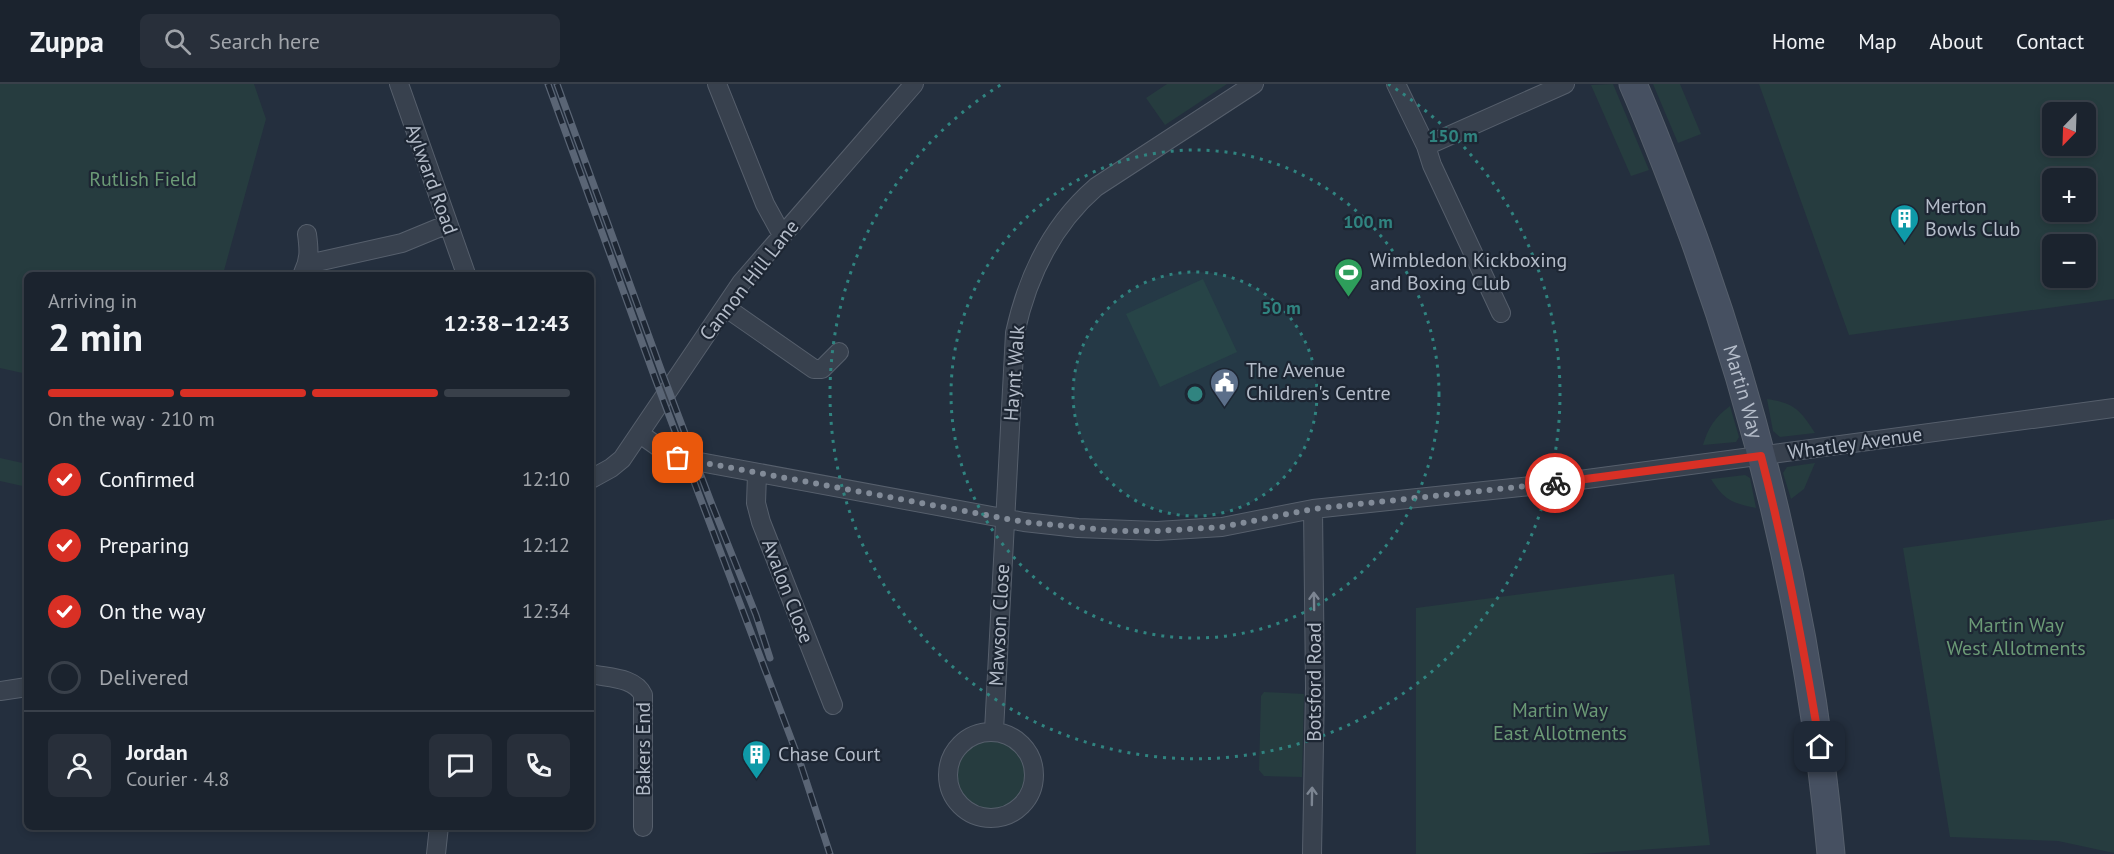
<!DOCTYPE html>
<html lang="en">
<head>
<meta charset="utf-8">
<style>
  body { margin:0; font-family:"PT Sans",sans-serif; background:#282f3a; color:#f1f3f6; height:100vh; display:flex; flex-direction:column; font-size:22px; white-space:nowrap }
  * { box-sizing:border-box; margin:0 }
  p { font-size:20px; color:#a0a4aa }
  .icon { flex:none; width:33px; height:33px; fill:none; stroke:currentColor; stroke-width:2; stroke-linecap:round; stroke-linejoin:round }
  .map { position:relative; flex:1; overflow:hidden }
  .sheet { position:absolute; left:24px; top:188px; width:570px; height:558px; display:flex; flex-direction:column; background:#1b232e; border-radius:9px; box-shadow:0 3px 9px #0003,0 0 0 2px #39404a }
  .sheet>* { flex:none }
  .needle { width:39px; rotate:203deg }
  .controls { position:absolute; left:2042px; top:18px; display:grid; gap:12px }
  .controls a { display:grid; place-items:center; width:54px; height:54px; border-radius:9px; background:#1b232e; box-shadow:0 3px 9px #0003,0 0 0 2px #39404a; font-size:30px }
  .pin { position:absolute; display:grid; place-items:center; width:51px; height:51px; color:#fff; margin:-26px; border-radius:12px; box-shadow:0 3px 9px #0006 }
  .courier { position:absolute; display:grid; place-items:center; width:60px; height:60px; margin:-30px; border:4px solid #d93025; border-radius:50%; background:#fff; color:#222; box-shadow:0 2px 8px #0007 }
  .head em { font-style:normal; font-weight:800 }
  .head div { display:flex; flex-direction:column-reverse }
  .head { display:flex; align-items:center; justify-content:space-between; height:102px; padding:0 24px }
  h1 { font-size:39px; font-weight:800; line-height:45px }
  .bar { display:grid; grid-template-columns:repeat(4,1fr); gap:9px 6px; align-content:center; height:72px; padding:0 24px }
  .bar i { height:8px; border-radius:4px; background:#39404a }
  .bar .active { background:#d93025 }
  .bar p { grid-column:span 4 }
  .line { display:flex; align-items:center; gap:15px; padding:0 24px; border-top:2px solid #39404a }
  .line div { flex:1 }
  .round { display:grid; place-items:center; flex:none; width:63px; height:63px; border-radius:9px; background:#282f3a }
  ol { padding:0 24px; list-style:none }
  li { display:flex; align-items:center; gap:18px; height:66px }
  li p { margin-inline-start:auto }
  li .icon { padding:6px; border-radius:50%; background:#d93025; color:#fff; stroke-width:4 }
  li:last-child { color:#a0a4aa }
  li i { width:33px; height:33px; border:3px solid #39404a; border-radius:50% }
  header { display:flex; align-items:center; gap:36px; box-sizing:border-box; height:84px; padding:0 30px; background:#1b232e; border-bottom:2px solid #39404a }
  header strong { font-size:28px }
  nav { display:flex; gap:33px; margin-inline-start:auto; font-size:21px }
  .search { width:420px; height:54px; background:#282f3a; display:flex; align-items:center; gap:15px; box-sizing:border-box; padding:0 21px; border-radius:9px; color:#a0a4aa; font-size:22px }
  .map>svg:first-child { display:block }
</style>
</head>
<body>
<header>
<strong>Zuppa</strong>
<div class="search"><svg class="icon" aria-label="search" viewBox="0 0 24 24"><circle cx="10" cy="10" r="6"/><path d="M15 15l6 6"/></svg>Search here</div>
<nav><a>Home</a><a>Map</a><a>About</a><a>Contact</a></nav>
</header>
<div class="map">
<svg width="2114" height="770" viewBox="0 0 2114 770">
  <rect width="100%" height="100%" fill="#242f3e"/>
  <path fill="#263c3f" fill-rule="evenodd" d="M0,0H254L266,35L223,190H27V290L0,284Z
    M1167,0H1227L1165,41L1146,14Z
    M1613,0L1649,86L1631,92L1591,1Z
    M1653,0H1680L1701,50L1678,59Z
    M1759,0H2114V215L1849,251ZM2052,28H2085V62H2052ZM2052,94H2085V128H2052ZM2052,160H2085V194H2052Z
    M1203,195L1237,268L1160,303L1126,230Z
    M1767,315C1795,319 1801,327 1815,349L1780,353L1773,347Z
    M1730,322L1739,353L1736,358L1703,361C1708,344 1715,333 1730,322Z
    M0,374L27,380V403L0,397Z
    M1815,379L1804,405L1791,415L1783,389L1787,383Z
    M1745,391L1750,394L1756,424C1732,419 1724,416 1711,395Z
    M2114,435V769L2058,757L1950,753L1903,464Z
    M1674,490L1710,761L1582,770H1416V524Z
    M1264,608L1304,610L1302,693L1264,692L1259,686L1261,612Z
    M956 691a35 35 0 1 1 70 0a35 35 0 1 1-70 0Z"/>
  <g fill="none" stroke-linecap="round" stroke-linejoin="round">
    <defs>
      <path id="minor" d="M399,0L466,190
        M717,0L765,120L782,151
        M1396,0L1426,62L1432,81L1501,229
        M1426,62L1565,0
        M308,180L402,159L448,140
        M303,189C310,175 309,165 307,150
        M725,223L814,285H822L839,268
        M640,350L667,369L678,374L1024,438L1078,444L1157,447L1222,443L1313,425L1550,400L2114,324
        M757,390L756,419L761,438L833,621
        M591,395L611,384L622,375L741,199L914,0
        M591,590C608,594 635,593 643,611V743
        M0,607L27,603
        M994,647L1015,249C1027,194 1052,141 1096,103L1254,0
        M948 691a43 43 0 1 1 86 0a43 43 0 1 1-86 0Z
        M436,770L439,742
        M1312,770L1315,604L1313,425"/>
      <g id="secondary">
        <path id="s1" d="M1633,0C1655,50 1674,101 1693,152C1765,351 1812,559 1831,770"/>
      </g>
    </defs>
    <use href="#minor" stroke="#565f6c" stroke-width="20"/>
    <use href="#secondary" stroke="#565f6c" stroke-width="29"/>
    <use href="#minor" stroke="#38414e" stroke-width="18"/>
    <use href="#secondary" stroke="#465061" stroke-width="27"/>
    <defs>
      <path id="rail" d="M548,0L656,297L801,681L830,770
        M557,0L663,291L711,418L756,531L770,574"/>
    </defs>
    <use href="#rail" stroke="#5a6575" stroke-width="7"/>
    <use href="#rail" stroke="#1d2633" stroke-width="4.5" stroke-dasharray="14" stroke-linecap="butt"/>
  </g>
  <defs><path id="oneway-shaft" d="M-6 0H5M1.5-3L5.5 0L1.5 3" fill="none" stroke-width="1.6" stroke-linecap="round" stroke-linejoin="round" transform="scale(1.5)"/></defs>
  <g stroke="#7c8592">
    <use href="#oneway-shaft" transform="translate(1314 517) rotate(-91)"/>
    <use href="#oneway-shaft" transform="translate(1312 712) rotate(-89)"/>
  </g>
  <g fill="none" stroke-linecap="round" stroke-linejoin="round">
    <path stroke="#828b98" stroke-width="6" stroke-dasharray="0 10.8" d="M678,374L1024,438L1117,447H1157L1222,443L1313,425L1555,399"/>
    <path stroke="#d93025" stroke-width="8" d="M1555,399L1761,372C1786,468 1804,565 1820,663"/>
  </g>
  <circle cx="1195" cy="310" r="122" fill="#308480" fill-opacity=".12"/>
  <g fill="none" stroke="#308480" stroke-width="3" stroke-dasharray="3 6">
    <circle cx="1195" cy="310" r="122"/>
    <circle cx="1195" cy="310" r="244"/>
    <path d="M1388 0A365 365 0 1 1 1002 0"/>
  </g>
  <defs>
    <symbol id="building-pin" viewBox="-11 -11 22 30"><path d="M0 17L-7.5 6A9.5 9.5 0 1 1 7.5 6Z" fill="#0f9aa8" stroke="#1d2633"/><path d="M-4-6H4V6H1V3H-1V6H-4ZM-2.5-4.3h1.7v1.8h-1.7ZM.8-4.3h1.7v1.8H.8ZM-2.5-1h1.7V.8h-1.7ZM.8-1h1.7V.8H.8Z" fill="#fff"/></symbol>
    <symbol id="stadium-pin" viewBox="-11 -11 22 30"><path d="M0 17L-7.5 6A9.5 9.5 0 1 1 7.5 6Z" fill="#2e9e5b" stroke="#1d2633"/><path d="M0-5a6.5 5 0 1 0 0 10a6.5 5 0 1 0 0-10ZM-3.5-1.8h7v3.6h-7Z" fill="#fff"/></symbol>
    <symbol id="civic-pin" viewBox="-11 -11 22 30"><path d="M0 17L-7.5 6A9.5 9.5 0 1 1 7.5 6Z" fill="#5c6f8a" stroke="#1d2633"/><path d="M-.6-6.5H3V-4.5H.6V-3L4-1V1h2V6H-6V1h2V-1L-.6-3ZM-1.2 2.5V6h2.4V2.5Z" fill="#fff"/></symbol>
  </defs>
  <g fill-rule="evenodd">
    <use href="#building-pin" x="1888" y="118" width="33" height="45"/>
    <use href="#stadium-pin" x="1332" y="172" width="33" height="45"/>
    <use href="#civic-pin" x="1208" y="282" width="33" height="45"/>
    <use href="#building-pin" x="740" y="654" width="33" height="45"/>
  </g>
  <g text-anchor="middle" stroke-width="4.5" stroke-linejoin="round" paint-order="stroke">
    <g font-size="20" fill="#6b9a76" stroke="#1d2633">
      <text x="143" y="102">Rutlish Field</text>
      <text x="2016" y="548">Martin Way<tspan x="2016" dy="23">West Allotments</tspan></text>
      <text x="1560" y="633">Martin Way<tspan x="1560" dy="23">East Allotments</tspan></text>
    </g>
    <g font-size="20" fill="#b4bcc9" stroke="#1d2633">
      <text transform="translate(432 95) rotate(70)" y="7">Aylward Road</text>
      <text transform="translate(749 196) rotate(-52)" y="7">Cannon Hill Lane</text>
      <text transform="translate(1014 289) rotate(-86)" y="7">Haynt Walk</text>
      <text dy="7" stroke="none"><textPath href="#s1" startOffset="327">Martin Way</textPath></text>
      <text transform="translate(1855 359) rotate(-8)" y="7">Whatley Avenue</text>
      <text transform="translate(788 507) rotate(69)" y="7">Avalon Close</text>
      <text transform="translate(999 541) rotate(-87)" y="7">Mawson Close</text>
      <text transform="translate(1314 598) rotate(-90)" y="7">Botsford Road</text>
      <text transform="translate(643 665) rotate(-90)" y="7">Bakers End</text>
    </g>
    <g font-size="20" fill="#b4bcc9" stroke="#1d2633" text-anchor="start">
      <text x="1925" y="129">Merton<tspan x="1925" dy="23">Bowls Club</tspan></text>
      <text x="1370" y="183">Wimbledon Kickboxing<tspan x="1370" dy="23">and Boxing Club</tspan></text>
      <text x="1246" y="293">The Avenue<tspan x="1246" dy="23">Children's Centre</tspan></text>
      <text x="778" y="677">Chase Court</text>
    </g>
  </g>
  <circle cx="1195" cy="310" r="9" fill="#308480" stroke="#1d2633" stroke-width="3"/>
  <g font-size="18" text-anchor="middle" font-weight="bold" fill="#308480" stroke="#1d2633" stroke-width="4.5" stroke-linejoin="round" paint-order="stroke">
    <text x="1453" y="58">150 m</text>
    <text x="1368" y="144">100 m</text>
    <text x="1281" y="230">50 m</text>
  </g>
</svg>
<div class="controls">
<a><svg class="needle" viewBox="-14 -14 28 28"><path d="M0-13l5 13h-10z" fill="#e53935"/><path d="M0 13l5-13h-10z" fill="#a0a4aa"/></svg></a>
<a>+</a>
<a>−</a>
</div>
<div class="pin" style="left:678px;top:374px;background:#ea580c"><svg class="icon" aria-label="bag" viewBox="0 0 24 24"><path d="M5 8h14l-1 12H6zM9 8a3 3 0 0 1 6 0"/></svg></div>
<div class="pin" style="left:1820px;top:663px;background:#1f2937"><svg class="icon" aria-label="home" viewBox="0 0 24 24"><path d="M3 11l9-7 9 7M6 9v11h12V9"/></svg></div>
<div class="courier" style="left:1555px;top:399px"><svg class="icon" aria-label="bike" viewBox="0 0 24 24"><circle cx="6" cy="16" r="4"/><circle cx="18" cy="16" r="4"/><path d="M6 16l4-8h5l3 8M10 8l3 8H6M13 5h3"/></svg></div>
<section class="sheet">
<div class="head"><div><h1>2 min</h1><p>Arriving in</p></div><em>12:38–12:43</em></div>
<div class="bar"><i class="active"></i><i class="active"></i><i class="active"></i><i></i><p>On the way · 210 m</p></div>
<ol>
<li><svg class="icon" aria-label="check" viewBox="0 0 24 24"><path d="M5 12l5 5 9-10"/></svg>Confirmed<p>12:10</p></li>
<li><svg class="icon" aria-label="check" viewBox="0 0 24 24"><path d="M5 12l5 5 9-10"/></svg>Preparing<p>12:12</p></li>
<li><svg class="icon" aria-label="check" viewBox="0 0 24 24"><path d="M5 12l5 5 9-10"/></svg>On the way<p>12:34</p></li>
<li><i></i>Delivered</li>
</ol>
<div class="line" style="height:108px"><a class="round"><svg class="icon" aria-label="person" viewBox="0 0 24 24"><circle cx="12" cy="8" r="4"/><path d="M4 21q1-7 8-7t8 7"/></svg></a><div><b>Jordan</b><p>Courier · 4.8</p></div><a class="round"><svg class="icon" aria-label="chat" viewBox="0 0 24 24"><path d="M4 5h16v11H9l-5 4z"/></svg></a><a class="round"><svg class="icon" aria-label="phone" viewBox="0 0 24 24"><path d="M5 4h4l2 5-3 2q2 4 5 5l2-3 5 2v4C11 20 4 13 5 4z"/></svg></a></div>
</section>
</div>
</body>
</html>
